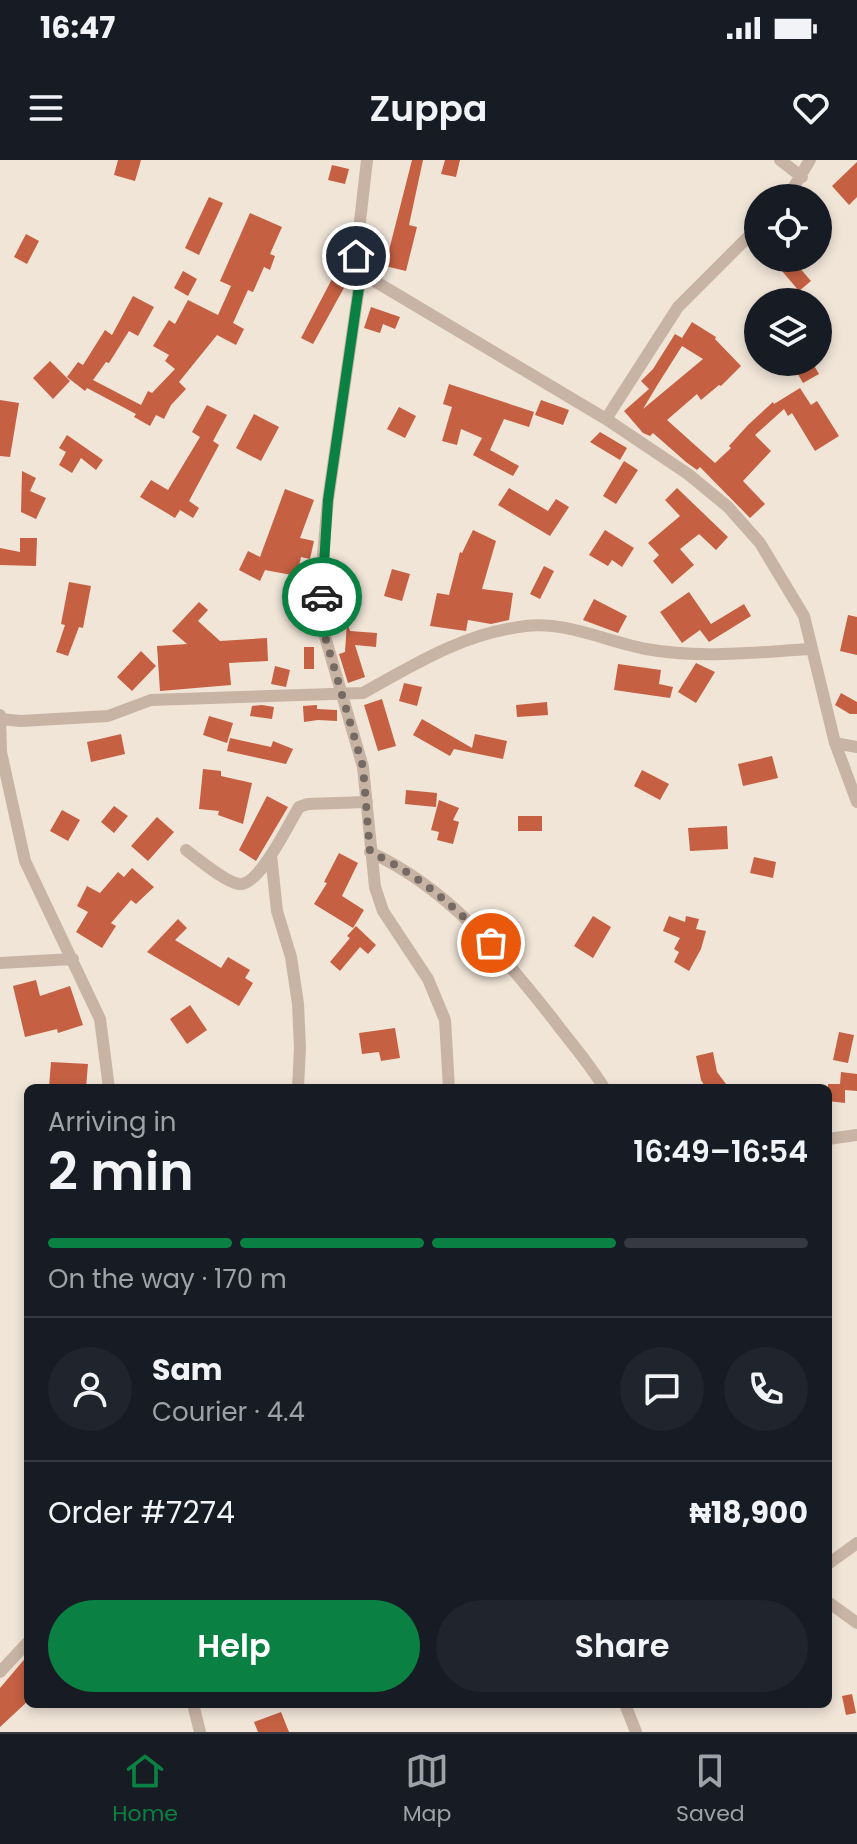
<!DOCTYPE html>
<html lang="en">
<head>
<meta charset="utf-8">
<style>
  body { margin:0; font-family:Poppins,sans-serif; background:#20242c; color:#f1f3f6; height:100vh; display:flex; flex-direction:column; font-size:30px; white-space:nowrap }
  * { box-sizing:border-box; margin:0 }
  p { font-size:26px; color:#9ea1a6 }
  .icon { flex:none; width:44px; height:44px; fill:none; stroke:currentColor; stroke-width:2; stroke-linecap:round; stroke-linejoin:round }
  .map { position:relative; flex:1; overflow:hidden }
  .side { position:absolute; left:24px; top:924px; width:808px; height:624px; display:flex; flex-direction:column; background:#171b24; border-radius:12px; box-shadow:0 4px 12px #0003 }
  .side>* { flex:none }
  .fabs { position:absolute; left:744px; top:24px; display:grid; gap:16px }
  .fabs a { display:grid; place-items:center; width:88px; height:88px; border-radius:50%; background:#171b24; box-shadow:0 4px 12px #0003; font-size:40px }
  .pin { position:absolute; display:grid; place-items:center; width:68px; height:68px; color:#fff; margin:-34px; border:4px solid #fff; border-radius:50%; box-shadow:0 2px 8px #0007 }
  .courier { position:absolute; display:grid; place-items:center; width:80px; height:80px; margin:-40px; border:6px solid #0b8043; border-radius:50%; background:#fff; color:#222; box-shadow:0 2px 10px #0007 }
  .headline em { font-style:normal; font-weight:600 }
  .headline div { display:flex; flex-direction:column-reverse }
  .headline { display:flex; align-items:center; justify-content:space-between; height:136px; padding:0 24px }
  h1 { font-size:52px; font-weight:600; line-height:60px }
  .bar { display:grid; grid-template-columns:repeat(4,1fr); gap:12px 8px; align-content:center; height:96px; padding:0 24px }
  .bar i { height:10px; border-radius:6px; background:#363941 }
  .bar .on { background:#0b8043 }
  .bar p { grid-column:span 4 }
  .line { display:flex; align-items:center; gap:20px; padding:0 24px; border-top:2px solid #363941 }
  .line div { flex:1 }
  .round { display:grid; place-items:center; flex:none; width:84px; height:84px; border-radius:42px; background:#20242c }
  .primary-button { display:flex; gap:16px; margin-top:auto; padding:16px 24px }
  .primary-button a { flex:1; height:92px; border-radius:48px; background:#0b8043; color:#fff; font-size:32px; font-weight:600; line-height:92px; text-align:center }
  .primary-button a+a { background:#20242c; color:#f1f3f6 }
  .status { display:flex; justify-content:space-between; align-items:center; height:56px; padding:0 40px; background:#171b24; direction:ltr }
  .status svg { height:22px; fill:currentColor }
  header { display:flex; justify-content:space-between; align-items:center; height:104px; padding:0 24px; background:#171b24; font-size:36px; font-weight:600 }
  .dock { display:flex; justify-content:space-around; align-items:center; height:112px; border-top:2px solid #363941; background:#171b24; font-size:22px; color:#9ea1a6 }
  .dock a { display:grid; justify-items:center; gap:4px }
  .dock .on { color:#0b8043 }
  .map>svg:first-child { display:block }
</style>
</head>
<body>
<div class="status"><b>16:47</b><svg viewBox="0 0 49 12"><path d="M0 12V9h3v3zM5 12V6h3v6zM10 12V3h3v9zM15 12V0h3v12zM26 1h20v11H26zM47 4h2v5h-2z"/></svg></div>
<header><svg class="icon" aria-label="menu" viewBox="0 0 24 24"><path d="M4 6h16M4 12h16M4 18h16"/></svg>Zuppa<svg class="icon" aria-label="heart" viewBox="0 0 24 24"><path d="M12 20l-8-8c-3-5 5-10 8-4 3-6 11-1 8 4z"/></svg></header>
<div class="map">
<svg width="857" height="1572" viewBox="0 0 857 1572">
  <rect width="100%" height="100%" fill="#f1e5d8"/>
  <path fill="#c56042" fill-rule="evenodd" d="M118,0H141L135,21L114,15Z
    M412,0H423L409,65L417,67L406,111L385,106Z
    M445,0H460L456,17L441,14Z
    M857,2V37L849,45L832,26Z
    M332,5L349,9L345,24L328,20Z
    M209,37L223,43L199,95L185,88Z
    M250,53L282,67L270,94L275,96L270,110L264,107L253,132L248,130L233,163L244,169L236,185L217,175L179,222L186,229L171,245L164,259L156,255L150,266L134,257L136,254L87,228L85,231L67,217L78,202L83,205L105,170L112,175L133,136L154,147L138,176L129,171L109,203L106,202L93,220L141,245L148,231L152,233L175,209L165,201L169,195L153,186L169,160L175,164L188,140L218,155L231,126L220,121Z
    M26,74L39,81L27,104L14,97Z
    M771,98H791L811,121L799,131Z
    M183,111L197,119L188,136L174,128Z
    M332,119L345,126L313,184L301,178Z
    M371,147L400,157L395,169L383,164L380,173L364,168Z
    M692,162L716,177L715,179L741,206L721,226L719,225L701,240L697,234L667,260L715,303L731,288L729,286L748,265L773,242L774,244L800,228L811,245L817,241L839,276L815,291L792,253L788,256L784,249L755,275L771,291L743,321L765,344L750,358L700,307L697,310L686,302L653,273L650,276L643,273L624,251L649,229L641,221L653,209L675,174L682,178ZM682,186L703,199L643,249L658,224Z
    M50,201L70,221L53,239L33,218Z
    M791,202H812L819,214L803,223Z
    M449,224L534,252L529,267L504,259L490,290L519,306L513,316L473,295L482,278L461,269L457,285L442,281L452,247L443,244Z
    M0,240L19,243L10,297L0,296Z
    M541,240L569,250L563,265L535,255Z
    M207,245L227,255L213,281L219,285L189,341L199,348L193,358L180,350L175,358L140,337L151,320L168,330L200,277L192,272Z
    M399,247L416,256L405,278L387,269Z
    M254,254L279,267L261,301L236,288Z
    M600,272L627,288L620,300L590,282Z
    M67,275L103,300L96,310L81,298L72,313L59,305L66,292L59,288Z
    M624,301L638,310L616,344L603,336Z
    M22,311L36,318L30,331L46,338L36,359L21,352Z
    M509,328L548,351L556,339L569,347L550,376L498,345Z
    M677,328L728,377L716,390L699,374L680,389L694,405L672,424L653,401L659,395L648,383L680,356L665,340Z
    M285,329L314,340L300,378L314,381L310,399L301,397L297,416L265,410L260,421L239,410L248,391L260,397Z
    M473,370L496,381L482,429L513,433L509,460L491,464L468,460L466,471L430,466L437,433L449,435L460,392L462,393Z
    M605,370L634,388L622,407L612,400L608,406L589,395Z
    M20,378H37L36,406L0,405V388L20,392Z
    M544,406L554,411L540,439L530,434Z
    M392,409L410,414L402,441L384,436Z
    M350,420L352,449L332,450L330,421Z
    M69,422L91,426L83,468L79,467L68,496L56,492L65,465L61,464Z
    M689,432L711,464L744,444L751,456L709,482L700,470L682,483L660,452Z
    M594,439L627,456L618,473L583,460Z
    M199,442L208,450L198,461L220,481L267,478L268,501L229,503L231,525L160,531L157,486L187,484L172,471Z
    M848,455L857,457V495L840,491Z
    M347,462L350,471L377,473L376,487L355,485L365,517L348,523L339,494L345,492Z
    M304,487H314V509H304Z
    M141,491L156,506L132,531L117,517Z
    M696,503L715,512L696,543L678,532Z
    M618,504L661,510L659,524L673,527L670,538L614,530Z
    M275,506L290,510L286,527L271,524Z
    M404,523L422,527L417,546L399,541Z
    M841,533L857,542V554H850L835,545Z
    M382,539L396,586L378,591L364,545Z
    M547,542L548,555L517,557L516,545Z
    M262,545L274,547L272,559L250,556L252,546Z
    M317,545V549L337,550V561L318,560L304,562L303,546Z
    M209,556L233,563L227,583L203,575Z
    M422,559L472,588L475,574L507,581L503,599L454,589L450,596L413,575Z
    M121,574L125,594L91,602L87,582Z
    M230,578L271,587L273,581L293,589L286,604L227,591Z
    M772,596L778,618L743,626L738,604Z
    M203,609L221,611V616L252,623L243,664L218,655L219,651L199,649Z
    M642,610L669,624L660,640L634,626Z
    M406,630L437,633L436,647L405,644Z
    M267,636L288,647L256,701L239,690Z
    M439,640L459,648L453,660L459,662L453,684L437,680L439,672L431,670Z
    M114,646L128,656L114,673L101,662Z
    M62,650L80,660L68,681L50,671Z
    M518,656H542V671H518Z
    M157,657L174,672L148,701L131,686Z
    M727,666L728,689L690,691L688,668Z
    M339,693L358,703L342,736L364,750L353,768L314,744L327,723L324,722Z
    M754,697L776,702L773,718L750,713Z
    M132,708L154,727L136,744L131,740L111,763L116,766L102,788L76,772L88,752L77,746L87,726L100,733L118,712L124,717Z
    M593,756L611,767L593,798L574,786Z
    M669,756L685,762L686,756L699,759L696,769L706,771L701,789L689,811L674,802L679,792L674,789L680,778L663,771Z
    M178,759L187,768L175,780L221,808L228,797L250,810L245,818L253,823L239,846L147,792Z
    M356,766L376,785L368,794L360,787L340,811L330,802L350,778L347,776Z
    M36,820L40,836L70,826L83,865L58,873L57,869L25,877L13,826Z
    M190,845L207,870L187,884L170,859Z
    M395,868L400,898L381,901L379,892L362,894L359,873Z
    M839,872L854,875L848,903L833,900Z
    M713,892L717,912L729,928H706L701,920L696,896Z
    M51,902L88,904L86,928L49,927Z
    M841,912L857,914V931L845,930V943L828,941V924H840Z
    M28,1495V1541L0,1567V1528Z
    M852,1534L856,1553L846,1555L842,1536Z
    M281,1552L289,1572H258L254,1562Z"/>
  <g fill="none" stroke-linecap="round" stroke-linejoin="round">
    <path stroke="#c8b4a5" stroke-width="12" d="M367,0L356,96L361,113L328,340L321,416L322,466L363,607L375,727L383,751L428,819L445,860L449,928
      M780,0L802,17
      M787,38L810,0
      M361,113L606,259L688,314L728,347L760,383L804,456L835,583L857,642
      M606,259L678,147L758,67
      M0,555L1,592L25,701L100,859L109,928
      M0,559L21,561L108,556L151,540L363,533C415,504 464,473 526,466C566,461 608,482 646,489C701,499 757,492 812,489
      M835,583L857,587
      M186,690C198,699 225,722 239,724C259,727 289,663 299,647L308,644L367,642
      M370,692C448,728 501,793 553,859C570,882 590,904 604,928
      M271,695L277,751L291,797L298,844L300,888L298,928
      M0,803L73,799
      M828,979L857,975
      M828,1404L857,1383
      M828,1442L857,1463
      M0,1512L28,1482
      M193,1544L200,1572
      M625,1544L636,1572"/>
  </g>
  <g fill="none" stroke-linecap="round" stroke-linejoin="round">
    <path stroke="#766b64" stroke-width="8" stroke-dasharray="0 14.4" d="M322,437V466L363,607L370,692C420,715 453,746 491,783"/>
    <path stroke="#0b8043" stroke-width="10" d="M322,437L328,340L361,113L356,96"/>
  </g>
</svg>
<div class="fabs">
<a><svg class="icon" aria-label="locate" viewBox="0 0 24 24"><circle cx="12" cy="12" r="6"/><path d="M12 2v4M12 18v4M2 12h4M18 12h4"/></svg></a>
<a><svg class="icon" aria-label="layers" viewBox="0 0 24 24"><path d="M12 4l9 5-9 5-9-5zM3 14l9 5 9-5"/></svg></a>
</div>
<div class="pin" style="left:491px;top:783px;background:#ea580c"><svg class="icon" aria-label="bag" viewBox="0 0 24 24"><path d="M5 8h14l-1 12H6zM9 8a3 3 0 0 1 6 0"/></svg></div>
<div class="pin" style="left:356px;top:96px;background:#1f2937"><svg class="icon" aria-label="home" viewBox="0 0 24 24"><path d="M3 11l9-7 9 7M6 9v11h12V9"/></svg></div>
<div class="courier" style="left:322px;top:437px"><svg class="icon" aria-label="car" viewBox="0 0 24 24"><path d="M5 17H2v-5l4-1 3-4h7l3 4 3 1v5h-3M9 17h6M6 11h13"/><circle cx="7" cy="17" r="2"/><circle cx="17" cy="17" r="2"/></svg></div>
<section class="side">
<div class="headline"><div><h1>2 min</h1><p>Arriving in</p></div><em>16:49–16:54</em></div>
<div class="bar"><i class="on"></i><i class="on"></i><i class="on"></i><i></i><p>On the way · 170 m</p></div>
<div class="line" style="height:144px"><a class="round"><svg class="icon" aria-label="person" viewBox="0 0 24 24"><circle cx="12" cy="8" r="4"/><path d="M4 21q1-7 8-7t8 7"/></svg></a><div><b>Sam</b><p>Courier · 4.4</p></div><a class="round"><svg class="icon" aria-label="chat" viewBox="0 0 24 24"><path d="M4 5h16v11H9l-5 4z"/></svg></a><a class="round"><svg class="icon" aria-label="phone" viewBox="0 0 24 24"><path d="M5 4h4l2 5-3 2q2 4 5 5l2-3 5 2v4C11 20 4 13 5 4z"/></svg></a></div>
<div class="line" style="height:104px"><div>Order #7274</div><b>₦18,900</b></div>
<div class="primary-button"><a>Help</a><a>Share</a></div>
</section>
</div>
<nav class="dock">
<a class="on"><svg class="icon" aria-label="home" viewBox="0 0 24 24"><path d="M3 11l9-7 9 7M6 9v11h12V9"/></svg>Home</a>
<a><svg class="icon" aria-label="map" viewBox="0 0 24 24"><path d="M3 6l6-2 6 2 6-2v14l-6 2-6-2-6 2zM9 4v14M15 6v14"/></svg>Map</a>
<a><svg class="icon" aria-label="saved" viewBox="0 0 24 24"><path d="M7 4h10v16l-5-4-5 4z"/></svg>Saved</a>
</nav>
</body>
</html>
